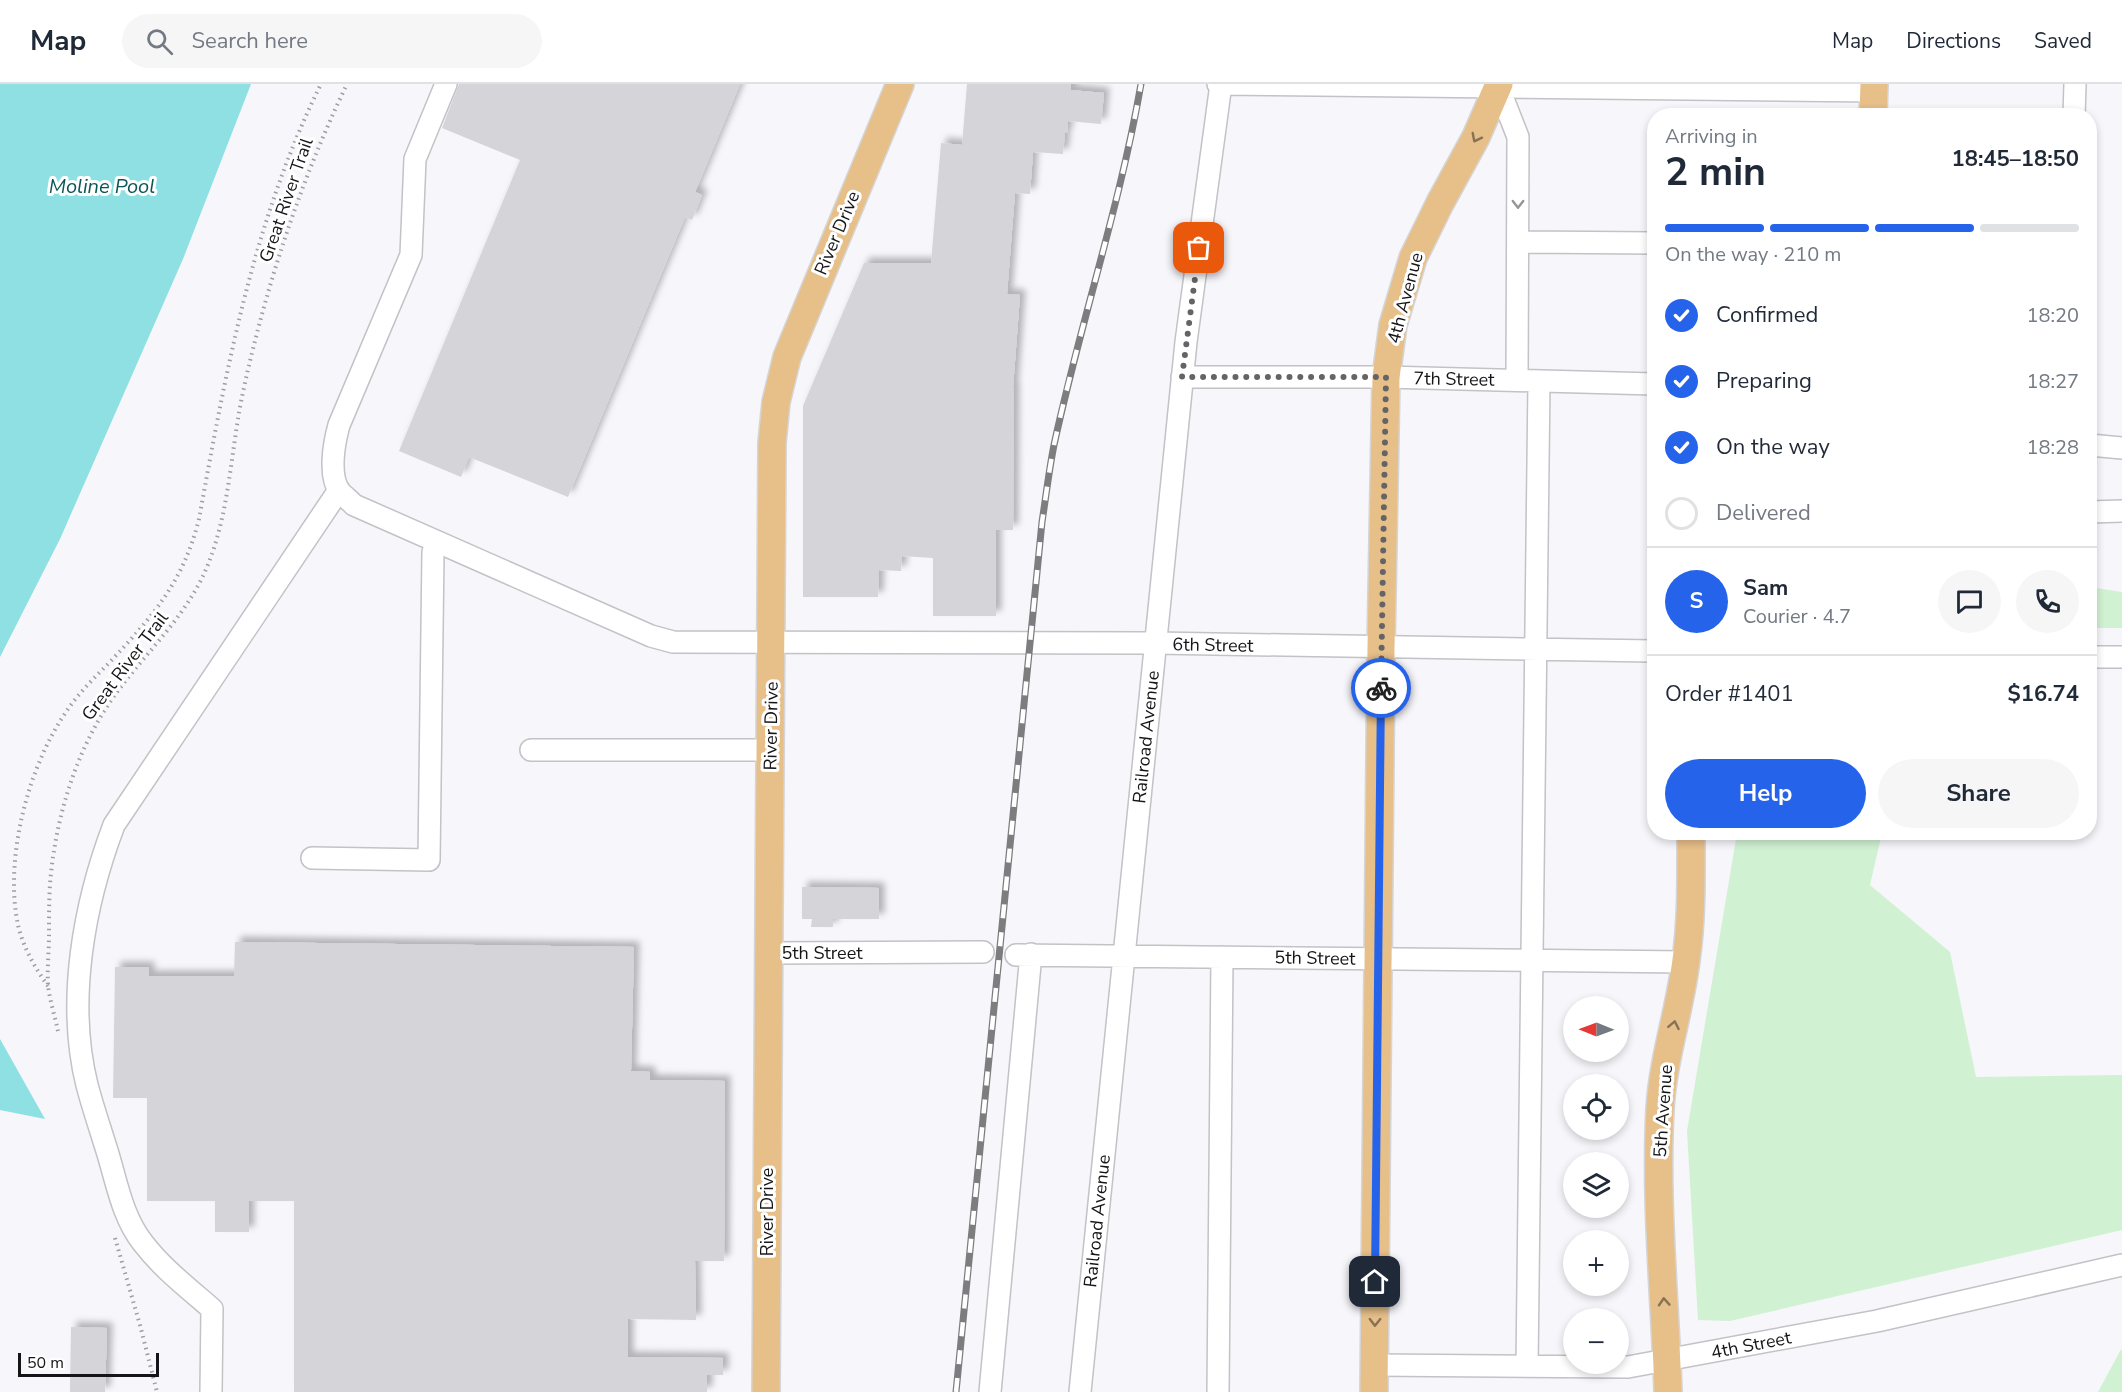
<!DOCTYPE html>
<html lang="en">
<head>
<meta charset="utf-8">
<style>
  body { margin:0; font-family:"Nunito Sans",sans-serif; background:#f6f6f7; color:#1f2937; height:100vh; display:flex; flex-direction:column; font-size:22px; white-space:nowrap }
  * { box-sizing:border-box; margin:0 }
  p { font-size:20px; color:#747a83 }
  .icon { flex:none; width:33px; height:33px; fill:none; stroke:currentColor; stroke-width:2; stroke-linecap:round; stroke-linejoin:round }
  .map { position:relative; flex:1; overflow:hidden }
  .side { position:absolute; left:1647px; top:24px; width:450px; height:732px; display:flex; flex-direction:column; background:#fff; border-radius:24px; box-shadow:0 3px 9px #0003 }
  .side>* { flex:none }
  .needle { width:39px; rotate:271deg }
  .tools { position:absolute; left:1563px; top:912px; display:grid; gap:12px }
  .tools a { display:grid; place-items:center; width:66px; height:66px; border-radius:50%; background:#fff; box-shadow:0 3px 9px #0003; font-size:30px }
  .scale { position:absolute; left:18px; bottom:15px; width:141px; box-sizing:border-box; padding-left:6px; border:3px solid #151517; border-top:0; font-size:16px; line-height:21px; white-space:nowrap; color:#151517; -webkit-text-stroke:4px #fff; paint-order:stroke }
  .pin { position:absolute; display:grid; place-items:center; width:51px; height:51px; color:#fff; margin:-26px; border-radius:12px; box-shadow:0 3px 9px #0006 }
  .courier { position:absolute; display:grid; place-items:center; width:60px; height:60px; margin:-30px; border:4px solid #2563eb; border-radius:50%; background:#fff; color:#222; box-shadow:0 2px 8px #0007 }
  .summary em { font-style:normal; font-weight:700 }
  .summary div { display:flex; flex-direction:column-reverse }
  .summary { display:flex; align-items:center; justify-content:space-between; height:102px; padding:0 18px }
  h1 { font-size:39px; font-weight:700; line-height:45px }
  .bar { display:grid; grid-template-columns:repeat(4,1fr); gap:9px 6px; align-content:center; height:72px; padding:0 18px }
  .bar i { height:8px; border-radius:4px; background:#e0e1e3 }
  .bar .on { background:#2563eb }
  .bar p { grid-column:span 4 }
  .line { display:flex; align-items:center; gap:15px; padding:0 18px; border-top:2px solid #e0e1e3 }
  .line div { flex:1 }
  .round { display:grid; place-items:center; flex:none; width:63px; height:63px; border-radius:32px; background:#f6f6f7 }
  ol { padding:0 18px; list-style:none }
  li { display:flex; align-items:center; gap:18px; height:66px }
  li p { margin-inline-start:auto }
  li .icon { padding:6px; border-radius:50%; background:#2563eb; color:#fff; stroke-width:4 }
  li:last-child { color:#747a83 }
  li i { width:33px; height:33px; border:3px solid #e0e1e3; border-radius:50% }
  .primary-button { display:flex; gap:12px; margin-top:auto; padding:12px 18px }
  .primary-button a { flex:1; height:69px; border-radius:36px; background:#2563eb; color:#fff; font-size:24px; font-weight:700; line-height:69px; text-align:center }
  .primary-button a+a { background:#f6f6f7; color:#1f2937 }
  header { display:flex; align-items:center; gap:36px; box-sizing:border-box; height:84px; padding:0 30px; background:#fff; border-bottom:2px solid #e0e1e3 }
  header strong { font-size:28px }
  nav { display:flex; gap:33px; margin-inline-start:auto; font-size:21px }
  .search { width:420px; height:54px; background:#f6f6f7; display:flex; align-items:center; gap:15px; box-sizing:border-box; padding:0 21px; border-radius:33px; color:#747a83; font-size:22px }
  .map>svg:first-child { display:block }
</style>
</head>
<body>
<header>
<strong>Map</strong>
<div class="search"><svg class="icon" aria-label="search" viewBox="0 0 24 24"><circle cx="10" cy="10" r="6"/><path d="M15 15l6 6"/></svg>Search here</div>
<nav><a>Map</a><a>Directions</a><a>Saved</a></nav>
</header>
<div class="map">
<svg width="2122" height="1308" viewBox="0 0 2122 1308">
  <defs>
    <filter id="shadow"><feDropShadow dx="5.5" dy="-5.5" stdDeviation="3" flood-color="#0004"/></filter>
  </defs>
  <rect width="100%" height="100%" fill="#f6f6fb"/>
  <path fill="#d1f2d2" d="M2090,503L2122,508V544H2090Z
    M1737,749H1882L1870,801L1950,868L1976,993L2122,991V1146L1730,1237L1698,1236L1687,1047Z
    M2122,1265V1308H2098L2120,1267Z"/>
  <path fill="#8ee0e3" d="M0,0H251L183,175L60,455L0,573Z
    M0,955L45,1035L0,1026Z"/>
  <path fill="#d4d4d9" filter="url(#shadow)" d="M459,0H740L695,108L702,111L692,136L685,133L568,413L469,373L461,393L399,367L520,76L442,44Z
    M967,0H1071V6L1104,9L1101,40L1068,37L1067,49H1065L1063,70L1033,68L1030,110L1015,109L1007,210L1020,211L1013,304H1014L1013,446H996V532H933V474L902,472L901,487L879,486L878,513H803V322L864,179H931L941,59L962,61Z
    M802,803L879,804V835H833V843H811L812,835H802Z
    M235,858L634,863L631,987L650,988V996L725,997L724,1177H695L696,1236L628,1235V1273L723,1274V1291H707V1308H294V1117H249V1148H215V1117H147V1014H113L115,883H149V892H234Z
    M71,1243L107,1244L105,1308H70Z"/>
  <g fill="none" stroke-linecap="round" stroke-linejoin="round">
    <defs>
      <path id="minor" d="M446,0L415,75L411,171L339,341C334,359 328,392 340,408C344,412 350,417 354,421L651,552L673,558L1155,559L1654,567
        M1218,0L1874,7
        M1498,2L1518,53L1517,296
        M2074,32L2075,0
        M1518,158L1654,159
        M1182,293H1386L1654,300
        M2090,361L2122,364
        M2090,428L2122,427
        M2090,573H2122
        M531,666H771
        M312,774L429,776L433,468L438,458
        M769,869L983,868
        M1016,871L1686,878
        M1374,1281L1628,1283L1877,1237L2122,1181
        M1527,1282L1539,297
        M211,1308L212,1225C188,1204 162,1184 143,1159C123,1134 117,1100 108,1070C101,1047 93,1024 87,1001C66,917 84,820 114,741L339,406
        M990,1308L1031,870
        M1080,1308L1186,258L1221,0
        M1218,1308L1222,873"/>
      <path id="major" d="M1873,32L1874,0
        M766,1308L772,359L776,318L787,273L900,0
        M1374,1308L1381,564L1386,293L1393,241L1413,174L1440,119L1476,53L1499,0
        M1668,1308C1665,1214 1655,1119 1660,1025C1663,974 1680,926 1686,876C1692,834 1691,791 1691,748"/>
    </defs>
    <use href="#minor" stroke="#c2c2c7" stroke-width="24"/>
    <use href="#major" stroke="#d5d5d5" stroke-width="30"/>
    <path stroke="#9e9ea2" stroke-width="4" stroke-dasharray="1.5 4.5" stroke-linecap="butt" d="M48,902C35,884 23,863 18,841C4,775 28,683 66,628C78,610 93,595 108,580C152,533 183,499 199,435C226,287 253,137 321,0
      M58,947C55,933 50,917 48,902C47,886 49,868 49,851C49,834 49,817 50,800C55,738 74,671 110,618C142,571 188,533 209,478C230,424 231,364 243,308C266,202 300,98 347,0
      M115,1154L140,1241L157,1308"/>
    <use href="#minor" stroke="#fff" stroke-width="21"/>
    <use href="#major" stroke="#e7bf89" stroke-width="27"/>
    <defs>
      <path id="rail" d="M956,1308L1042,438C1046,412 1049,386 1054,361C1080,240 1120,122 1141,0"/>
    </defs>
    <use href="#rail" stroke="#7d7d80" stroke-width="7"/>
    <use href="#rail" stroke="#fff" stroke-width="4.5" stroke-dasharray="14" stroke-linecap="butt"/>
  </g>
  <defs><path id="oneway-chevron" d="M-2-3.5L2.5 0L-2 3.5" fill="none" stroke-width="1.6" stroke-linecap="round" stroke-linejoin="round" transform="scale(1.5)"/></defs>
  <g stroke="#887256">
    <use href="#oneway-chevron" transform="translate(1476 54) rotate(117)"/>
    <use href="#oneway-chevron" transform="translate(1674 941) rotate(-79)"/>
    <use href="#oneway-chevron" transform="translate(1664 1218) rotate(-94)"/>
    <use href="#oneway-chevron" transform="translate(1375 1238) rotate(91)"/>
  </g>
  <use stroke="#969697" href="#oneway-chevron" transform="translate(1518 120) rotate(90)"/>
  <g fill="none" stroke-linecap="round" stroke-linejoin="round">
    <path stroke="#646467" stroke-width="6" stroke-dasharray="0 10.8" d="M1199,164L1182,293H1386L1381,604"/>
    <path stroke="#2563eb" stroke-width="8" d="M1375,1198L1381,604"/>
  </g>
  <g text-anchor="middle" stroke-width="6" stroke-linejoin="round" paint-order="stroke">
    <g font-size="18" fill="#151517" stroke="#fff">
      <text transform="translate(286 116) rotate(-71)" y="6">Great River Trail</text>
      <text transform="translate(837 149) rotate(-67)" y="6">River Drive</text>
      <text transform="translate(1405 214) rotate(-75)" y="6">4th Avenue</text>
      <text transform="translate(1454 295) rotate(1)" y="6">7th Street</text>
      <text transform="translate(1213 561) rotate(1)" y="6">6th Street</text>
      <text transform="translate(125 582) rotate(-53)" y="6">Great River Trail</text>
      <text transform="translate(771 642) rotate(-89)" y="6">River Drive</text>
      <text transform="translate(1146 653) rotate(-84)" y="6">Railroad Avenue</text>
      <text x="822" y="875">5th Street</text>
      <text transform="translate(1315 874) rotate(1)" y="6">5th Street</text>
      <text transform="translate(1663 1027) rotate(-86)" y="6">5th Avenue</text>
      <text transform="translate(767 1128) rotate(-90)" y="6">River Drive</text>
      <text transform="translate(1097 1137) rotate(-84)" y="6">Railroad Avenue</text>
      <text transform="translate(1751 1261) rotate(-11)" y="6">4th Street</text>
    </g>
    <g font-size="20" font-style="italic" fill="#0a5557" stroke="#fff">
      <text x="102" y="109">Moline Pool</text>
    </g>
  </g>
</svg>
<div class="tools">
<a><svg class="needle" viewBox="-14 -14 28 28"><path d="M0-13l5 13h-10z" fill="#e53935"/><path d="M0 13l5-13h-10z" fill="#747a83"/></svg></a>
<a><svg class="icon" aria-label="locate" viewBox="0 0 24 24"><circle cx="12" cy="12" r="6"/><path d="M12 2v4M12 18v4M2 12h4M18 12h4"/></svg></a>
<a><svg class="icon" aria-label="layers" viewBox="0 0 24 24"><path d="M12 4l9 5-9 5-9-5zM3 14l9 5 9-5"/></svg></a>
<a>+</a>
<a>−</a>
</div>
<div class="scale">50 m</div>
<div class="pin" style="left:1199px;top:164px;background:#ea580c"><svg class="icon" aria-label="bag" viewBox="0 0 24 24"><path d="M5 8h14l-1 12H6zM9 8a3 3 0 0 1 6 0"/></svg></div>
<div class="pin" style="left:1375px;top:1198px;background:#1f2937"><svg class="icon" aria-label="home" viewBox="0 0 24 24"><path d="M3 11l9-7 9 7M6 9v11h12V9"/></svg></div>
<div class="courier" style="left:1381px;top:604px"><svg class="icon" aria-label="bike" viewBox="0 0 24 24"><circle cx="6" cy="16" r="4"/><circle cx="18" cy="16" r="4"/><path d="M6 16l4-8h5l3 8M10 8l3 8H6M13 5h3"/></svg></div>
<section class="side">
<div class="summary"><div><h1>2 min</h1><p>Arriving in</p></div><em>18:45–18:50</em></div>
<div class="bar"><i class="on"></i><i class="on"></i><i class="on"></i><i></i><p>On the way · 210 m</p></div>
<ol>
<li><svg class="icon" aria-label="check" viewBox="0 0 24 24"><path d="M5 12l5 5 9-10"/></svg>Confirmed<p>18:20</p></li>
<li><svg class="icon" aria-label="check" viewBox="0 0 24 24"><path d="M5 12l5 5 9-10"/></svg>Preparing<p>18:27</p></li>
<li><svg class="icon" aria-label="check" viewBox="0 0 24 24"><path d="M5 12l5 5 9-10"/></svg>On the way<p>18:28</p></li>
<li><i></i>Delivered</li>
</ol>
<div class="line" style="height:108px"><b class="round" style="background:#2563eb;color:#fff">S</b><div><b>Sam</b><p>Courier · 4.7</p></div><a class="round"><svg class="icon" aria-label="chat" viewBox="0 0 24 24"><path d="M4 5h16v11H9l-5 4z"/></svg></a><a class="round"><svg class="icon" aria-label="phone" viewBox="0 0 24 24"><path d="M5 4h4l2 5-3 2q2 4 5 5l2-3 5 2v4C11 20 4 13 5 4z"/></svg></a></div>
<div class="line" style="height:78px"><div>Order #1401</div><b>$16.74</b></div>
<div class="primary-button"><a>Help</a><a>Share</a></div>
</section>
</div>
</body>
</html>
